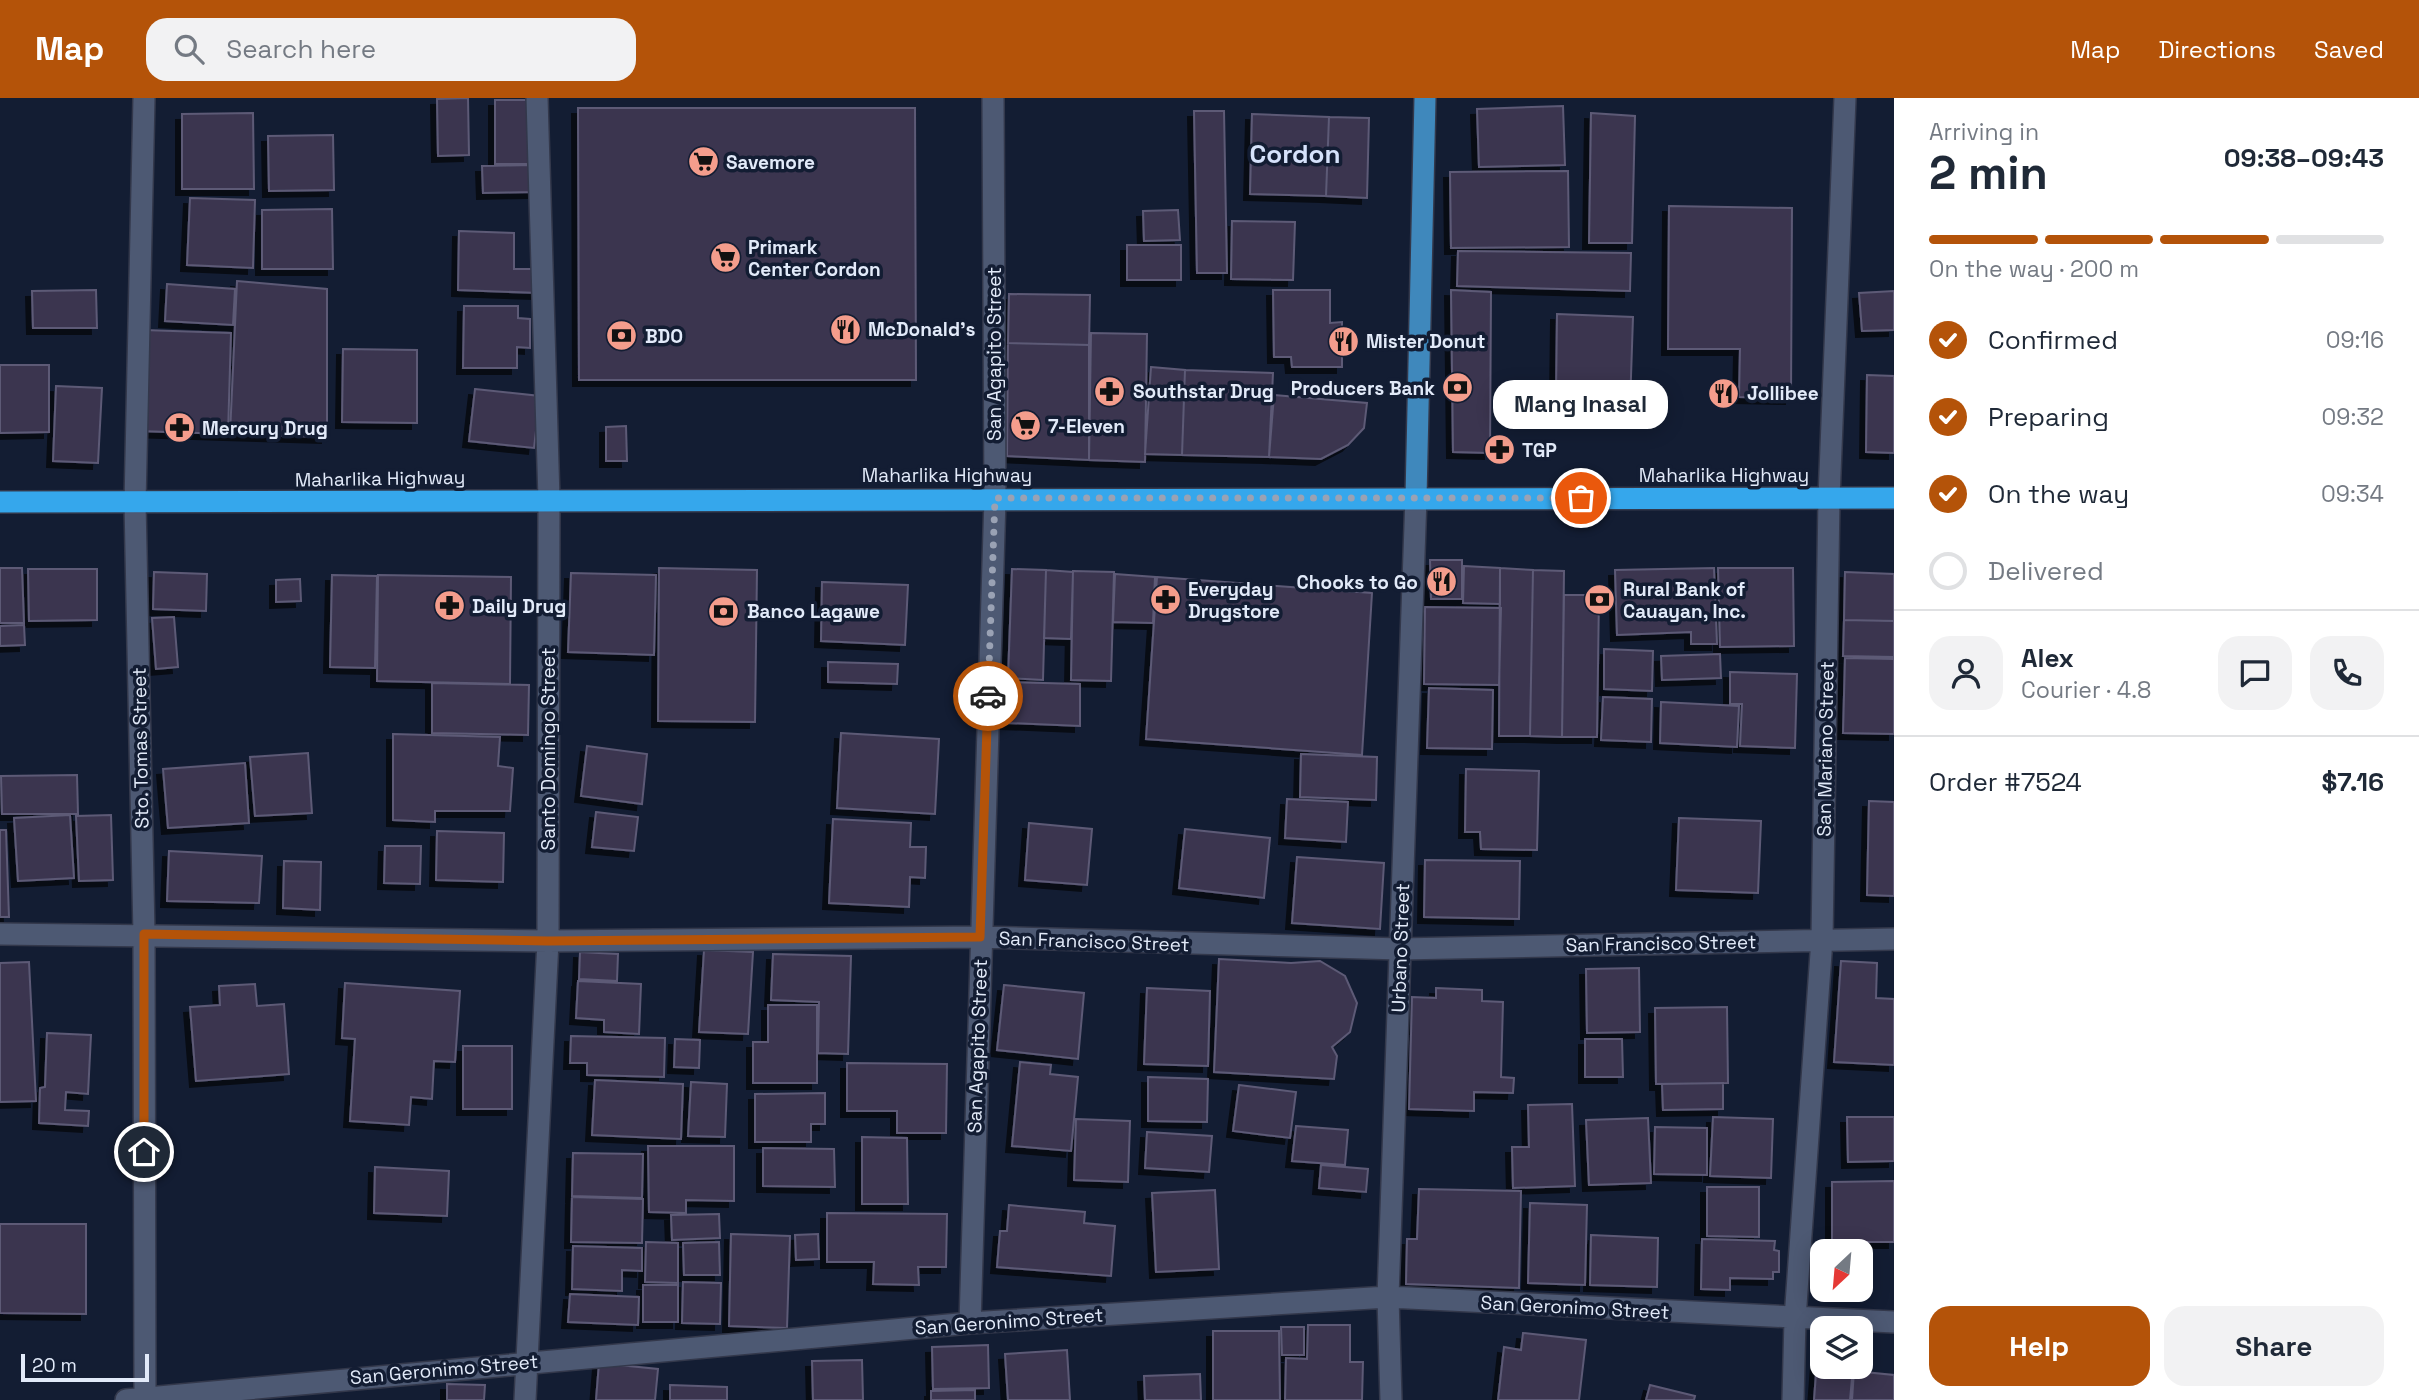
<!DOCTYPE html>
<html lang="en">
<head>
<meta charset="utf-8">
<style>
  body { margin:0; font-family:"Space Grotesk",sans-serif; background:#f2f2f3; color:#1f2937; height:100vh; display:flex; flex-direction:column; font-size:26px; white-space:nowrap }
  * { box-sizing:border-box; margin:0 }
  p { font-size:23px; color:#747a83 }
  .icon { flex:none; width:38px; height:38px; fill:none; stroke:currentColor; stroke-width:2; stroke-linecap:round; stroke-linejoin:round }
  .map { position:relative; flex:1; overflow:hidden }
  .sheet { display:flex; flex-direction:column; background:#fff; width:525px }
  .sheet>* { flex:none }
  .needle { width:46px; rotate:206deg }
  .tools { position:absolute; left:1810px; top:1141px; display:grid; gap:14px }
  .tools a { display:grid; place-items:center; width:63px; height:63px; border-radius:14px; background:#fff; box-shadow:0 4px 18px #0003; font-size:35px }
  .scale { position:absolute; left:21px; bottom:18px; width:128px; box-sizing:border-box; padding-left:7px; border:4px solid #e2eaf9; border-top:0; font-size:19px; line-height:24px; white-space:nowrap; color:#e2eaf9; -webkit-text-stroke:5px #131d33; paint-order:stroke }
  .pin { position:absolute; display:grid; place-items:center; width:60px; height:60px; color:#fff; margin:-30px; border:4px solid #fff; border-radius:50%; box-shadow:0 2px 7px #0007 }
  .courier { position:absolute; display:grid; place-items:center; width:70px; height:70px; margin:-35px; border:5px solid #b45309; border-radius:50%; background:#fff; color:#222; box-shadow:0 2px 9px #0007 }
  .bubble { position:absolute; height:49px; border-radius:21px; background:#fff; box-shadow:0 4px 18px #0003; font-size:23px; font-weight:800; line-height:49px; text-align:center }
  .head em { font-style:normal; font-weight:800 }
  .head div { display:flex; flex-direction:column-reverse }
  .head { display:flex; align-items:center; justify-content:space-between; height:119px; padding:0 35px }
  h1 { font-size:46px; font-weight:800; line-height:52px }
  .bar { display:grid; grid-template-columns:repeat(4,1fr); gap:10px 7px; align-content:center; height:84px; padding:0 35px }
  .bar i { height:9px; border-radius:5px; background:#e0e1e3 }
  .bar .active { background:#b45309 }
  .bar p { grid-column:span 4 }
  .line { display:flex; align-items:center; gap:18px; padding:0 35px; border-top:2px solid #e0e1e3 }
  .line div { flex:1 }
  .round { display:grid; place-items:center; flex:none; width:74px; height:74px; border-radius:21px; background:#f2f2f3 }
  ol { padding:0 35px; list-style:none }
  li { display:flex; align-items:center; gap:21px; height:77px }
  li p { margin-inline-start:auto }
  li .icon { padding:7px; border-radius:50%; background:#b45309; color:#fff; stroke-width:4 }
  li:last-child { color:#747a83 }
  li i { width:38px; height:38px; border:4px solid #e0e1e3; border-radius:50% }
  .button { display:flex; gap:14px; margin-top:auto; padding:14px 35px }
  .button a { flex:1; height:80px; border-radius:21px; background:#b45309; color:#fff; font-size:28px; font-weight:800; line-height:80px; text-align:center }
  .button a+a { background:#f2f2f3; color:#1f2937 }
  header { display:flex; align-items:center; gap:42px; box-sizing:border-box; height:98px; padding:0 35px; background:#b45309; color:#fff }
  header strong { font-size:33px }
  nav { display:flex; gap:38px; margin-inline-start:auto; font-size:24px }
  .search { width:490px; height:63px; background:#f2f2f3; display:flex; align-items:center; gap:18px; box-sizing:border-box; padding:0 24px; border-radius:21px; color:#747a83; font-size:26px }
  main { display:flex; flex:1; min-height:0 }
  .map>svg:first-child { display:block }
</style>
</head>
<body>
<header>
<strong>Map</strong>
<div class="search"><svg class="icon" aria-label="search" viewBox="0 0 24 24"><circle cx="10" cy="10" r="6"/><path d="M15 15l6 6"/></svg>Search here</div>
<nav><a>Map</a><a>Directions</a><a>Saved</a></nav>
</header>
<main>
<div class="map">
<svg width="1894" height="1302" viewBox="0 0 1894 1302">
  <defs>
    <filter id="shadow"><feDropShadow dx="-6" dy="6" stdDeviation="0" flood-color="#0009"/></filter>
  </defs>
  <rect width="100%" height="100%" fill="#131d33"/>
  <path fill="#3a3650" stroke="#5d5a76" stroke-width="2" filter="url(#shadow)" d="M468,0L469,57L438,58L437,1Z
    M495,2H531L532,66H495Z
    M1563,8L1565,67L1479,69L1477,11Z
    M578,10H915L916,282H579Z
    M1194,13H1224L1227,175H1197Z
    M253,15L254,91H182V16Z
    M1591,15L1635,18L1632,145H1589Z
    M1252,16L1329,19L1326,98L1250,96Z
    M1329,19L1369,20L1367,100L1326,98Z
    M333,37L334,92L269,93L268,38Z
    M534,67V94L483,95L482,68Z
    M1568,73L1569,149L1451,150L1450,74Z
    M190,100L255,102L253,170L187,167Z
    M1669,108L1792,110L1791,300L1739,299L1740,251H1668Z
    M332,111L333,171H262V112Z
    M1178,112L1180,142L1144,143L1143,113Z
    M1232,123L1295,124L1293,182L1231,181Z
    M459,133L514,135V171H538V195L458,192Z
    M1127,147H1181V182H1127Z
    M1458,153L1631,155L1630,193L1457,188Z
    M237,183L327,191V339L230,336Z
    M167,186L235,191L233,227L165,223Z
    M96,192L97,230H33L32,193Z
    M1273,192H1330V225L1342,224V269H1292L1291,259H1274Z
    M1451,192L1491,194L1490,355L1453,354Z
    M1894,193V232L1862,233L1859,195Z
    M1009,196L1090,197L1089,247L1008,245Z
    M464,208H518V220L530,221V250L517,249V270H463Z
    M1557,216L1633,219L1630,308L1556,296Z
    M144,232L231,235L228,336L138,333Z
    M1091,235L1147,236L1145,364L1089,362Z
    M1008,245L1089,247V362L1007,358Z
    M343,251L417,252V325L342,324Z
    M0,267H49V334L0,335Z
    M1151,269L1185,272L1182,357L1145,356Z
    M1185,272L1273,275L1269,359L1182,357Z
    M1867,277L1894,278V355L1866,354Z
    M56,288L102,290L98,365L53,363Z
    M475,291L540,298L534,350L469,343Z
    M1274,297L1367,305L1364,330L1348,347L1321,361L1269,359Z
    M626,328L627,363H606V329Z
    M1430,462H1462V501H1431Z
    M1464,468L1500,470V506L1463,505Z
    M0,470H22L24,525H0Z
    M659,470L757,472L755,624L658,623Z
    M1500,470L1533,472L1530,638H1499Z
    M1714,470L1717,546H1691V534L1617,537L1615,472Z
    M1718,470H1793L1794,548L1720,549Z
    M28,471H97V522L29,523Z
    M1012,471L1046,472L1043,582L1008,580Z
    M1046,472L1073,474L1071,541L1044,540Z
    M1533,472L1564,473L1562,639L1530,638Z
    M1073,473L1114,474L1111,583L1071,582Z
    M154,474L207,476L206,513L153,511Z
    M1845,474L1894,476V523L1844,522Z
    M571,475L656,477L654,557L568,554Z
    M1115,476L1155,479L1153,525L1113,524Z
    M332,477L377,478L375,570L330,569Z
    M378,477L511,479L510,586L377,583Z
    M1157,479L1372,495L1362,657L1146,641Z
    M300,481L301,503L276,504V482Z
    M822,484L908,487L905,547L821,543Z
    M1564,497H1599L1597,639H1562Z
    M1425,509L1501,510L1499,587L1424,586Z
    M174,519L178,569L156,571L152,520Z
    M1844,522L1894,523V559L1843,558Z
    M24,527L25,547L0,548V528Z
    M1604,551L1653,553L1652,593L1604,591Z
    M1720,556L1721,580L1662,582L1661,558Z
    M1845,560L1894,561V636L1843,635Z
    M828,564L898,566L897,586L828,584Z
    M1730,574L1797,576L1795,650L1740,648L1742,606H1730Z
    M1009,584L1080,586V628L1007,625Z
    M432,585L529,587L528,637L432,635Z
    M1429,590L1493,592L1492,651L1427,650Z
    M1603,599L1652,601L1651,644L1601,642Z
    M1661,604L1739,608L1737,649L1660,645Z
    M841,635L939,641L935,716L837,710Z
    M393,636L500,639L498,668L513,670L510,713H435V724L393,722Z
    M587,648L647,656L642,706L581,698Z
    M308,655L312,715L255,718L250,659Z
    M1301,656L1377,659L1376,702L1300,699Z
    M245,665L249,725L168,730L163,671Z
    M1466,671L1539,673L1537,752L1481,751L1480,734H1465Z
    M77,677L78,716H2L1,678Z
    M1287,701L1348,704L1346,744L1285,740Z
    M1869,703L1894,704V798L1867,797Z
    M596,714L638,719L634,753L592,749Z
    M70,717L74,780L18,783L14,720Z
    M111,717L113,782L79,783L76,718Z
    M1679,720L1761,723L1758,795L1676,792Z
    M833,721L911,725L910,749H926L925,780L910,779L909,809L829,805Z
    M1029,725L1092,731L1087,787L1025,782Z
    M1185,731L1270,740L1264,800L1179,790Z
    M0,732H6L9,819H0Z
    M437,733L504,735L503,784L436,782Z
    M385,748H421L420,786L384,785Z
    M169,753L262,758L259,805L167,803Z
    M1297,759L1384,765L1380,831L1292,825Z
    M1425,762L1520,763L1519,821L1424,819Z
    M284,763L321,764L320,812L283,810Z
    M704,852L753,854L748,936L699,934Z
    M580,854L618,856L617,883L579,881Z
    M773,856L851,858L848,956L818,955L819,904L771,902Z
    M1219,861L1291,865L1320,863L1345,878L1357,905L1350,934L1332,949L1337,958L1334,981L1214,974Z
    M1841,863L1877,865L1876,900L1894,901V967L1834,964Z
    M29,864L36,1003L0,1004V865Z
    M1639,870L1640,934L1587,935L1586,871Z
    M578,883L641,886L639,936L604,934V922L576,920Z
    M345,885L460,893L455,964L434,963L432,1001L411,999L409,1027L350,1023L355,941L342,940Z
    M255,886L257,908L284,906L289,976L196,983L190,909L220,907L219,888Z
    M1004,887L1084,895L1078,961L997,952Z
    M1147,890L1210,893L1208,968L1144,966Z
    M1436,890L1482,892V903L1503,904L1501,979L1514,980L1513,995L1474,994V1013L1409,1011L1412,899L1436,900Z
    M768,907H817V985H753V944H768Z
    M1727,909L1728,985L1656,986L1655,910Z
    M47,935L91,937L88,996L66,994L65,1012L89,1013L88,1028L39,1025L40,990L45,989Z
    M571,938L665,940L664,979L587,977V965H570Z
    M675,941L700,942L699,970L674,969Z
    M1585,941H1622L1623,979H1585Z
    M463,948H512V1011H463Z
    M1020,964L1051,967L1050,976L1078,979L1071,1053L1012,1048Z
    M847,965L947,966L946,1035H897V1013H847Z
    M1148,979L1208,981L1207,1024L1148,1023Z
    M595,982L683,986L681,1041L592,1037Z
    M691,984L727,986L725,1039L688,1038Z
    M1723,985V1011L1663,1012L1662,986Z
    M1239,987L1296,994L1290,1040L1233,1033Z
    M825,995V1026H811V1044H755V996Z
    M1572,1006L1575,1088L1513,1090L1512,1049H1529L1528,1007Z
    M1713,1019L1773,1021L1771,1080L1710,1078Z
    M1847,1019H1894V1063L1848,1064Z
    M1648,1020L1651,1085L1589,1087L1586,1022Z
    M1076,1021L1130,1023L1128,1084L1074,1082Z
    M1296,1028L1348,1032L1345,1067L1292,1063Z
    M1655,1029L1707,1030V1077L1654,1076Z
    M1147,1034L1212,1038L1209,1074L1145,1070Z
    M862,1039L907,1040L908,1106H862Z
    M648,1048H734V1103L686,1102V1115L649,1114Z
    M763,1050L834,1051L835,1089L763,1088Z
    M573,1055L643,1056L642,1100L572,1098Z
    M1321,1067L1368,1071L1366,1094L1319,1090Z
    M375,1069L449,1073L447,1118L374,1115Z
    M1894,1083V1144H1832V1084Z
    M1707,1089H1759V1139L1707,1138Z
    M1419,1091L1521,1093L1519,1190L1406,1186L1407,1141H1417Z
    M1215,1092L1219,1171L1156,1174L1152,1095Z
    M572,1099L643,1101L642,1145L571,1144Z
    M1530,1105L1587,1107L1585,1187L1528,1185Z
    M1009,1107L1085,1114L1084,1125L1115,1128L1111,1178L997,1169L1000,1133H1007Z
    M827,1115L947,1116L946,1169H918L919,1187L873,1186L874,1164H827Z
    M719,1116L720,1140L672,1142L671,1117Z
    M0,1126H86V1216L0,1215Z
    M731,1136L790,1138L787,1230L729,1228Z
    M818,1136L819,1161L796,1162L795,1137Z
    M1591,1137L1658,1140L1657,1189L1590,1187Z
    M1702,1141L1775,1143L1774,1152L1779,1153V1174H1773V1181L1730,1180V1192L1701,1191Z
    M646,1144L678,1145V1185L645,1184Z
    M719,1144L720,1177H684L683,1145Z
    M573,1148L642,1150V1173L622,1172V1193L572,1191Z
    M683,1184L721,1185L720,1226L682,1225Z
    M643,1187H678V1224H643Z
    M570,1196L639,1199L638,1227L568,1224Z
    M1308,1227H1350V1264H1363L1362,1302H1285L1286,1260L1307,1261Z
    M1281,1229H1304V1257H1282Z
    M1213,1233H1279L1280,1302H1213Z
    M1523,1235L1586,1242L1579,1302H1498L1504,1249L1521,1252Z
    M988,1247L989,1290L933,1291L932,1249Z
    M1818,1249H1822V1269H1853L1850,1302H1814Z
    M1067,1252L1070,1302H1008L1005,1256Z
    M862,1262L863,1302H813L812,1263Z
    M599,1265L658,1271L655,1302H596Z
    M1854,1273L1894,1277V1302H1852Z
    M1200,1276L1201,1302H1145L1144,1278Z
    M447,1286L485,1287L484,1302H447Z
    M670,1287L727,1289V1302H670Z
    M1650,1287L1695,1298L1694,1302H1646Z
    M975,1292V1302H931V1293Z"/>
  <g fill="none" stroke-linecap="round" stroke-linejoin="round">
    <defs>
      <path id="minor" d="M144,0L135,405L144,836L145,1300
        M0,836L548,843L980,839L1400,851L1894,841
        M970,1225L995,400L993,0
        M126,1302L970,1225L1388,1199L1894,1224
        M525,1302L548,843L549,401L537,0
        M1391,1302L1388,1199L1416,399
        M1793,1302L1795,1221L1822,841L1829,400L1845,0"/>
      <path id="major" d="M1416,399L1425,0"/>
      <path id="highway" d="M0,404L1894,400"/>
    </defs>
    <use href="#minor" stroke="#33384b" stroke-width="24"/>
    <use href="#major" stroke="#33384b" stroke-width="24"/>
    <use href="#highway" stroke="#33384b" stroke-width="24"/>
    <use href="#minor" stroke="#4d5973" stroke-width="21"/>
    <use href="#major" stroke="#3f88bc" stroke-width="21"/>
    <use href="#highway" stroke="#35a7ec" stroke-width="21"/>
  </g>
  <g fill="none" stroke-linecap="round" stroke-linejoin="round">
    <path stroke="#9aa2b4" stroke-width="7" stroke-dasharray="0 12.6" d="M988,598L995,400H1581"/>
    <path stroke="#b45309" stroke-width="9" d="M144,1054V836L548,843L980,839L988,598"/>
  </g>
  <defs>
    <symbol id="supermarket-disc" viewBox="-11 -11 22 22"><circle r="9.5" fill="#f49d8c" stroke="#131d33"/><path d="M-6-5.5h2.5l.6 2H6L4.5 2H-2.5L-4.4-4H-6ZM-1.5 3.2a1.3 1.3 0 1 0 .1 0ZM3 3.2a1.3 1.3 0 1 0 .1 0Z" fill="#111"/></symbol>
    <symbol id="restaurant-disc" viewBox="-11 -11 22 22"><circle r="9.5" fill="#f49d8c" stroke="#131d33"/><path d="M-5-6h1v4h1v-4h1v4h1v-4h1v5L-1.5 .5V6h-2V.5L-5-1ZM5-6V6H3V1.5H1.5Q1.5-4 5-6Z" fill="#111"/></symbol>
    <symbol id="bank-disc" viewBox="-11 -11 22 22"><circle r="9.5" fill="#f49d8c" stroke="#131d33"/><path d="M-6-4H6V4H-6ZM0-2.3a2.3 2.3 0 1 0 0 4.6a2.3 2.3 0 1 0 0-4.6Z" fill="#111"/></symbol>
    <symbol id="pharmacy-disc" viewBox="-11 -11 22 22"><circle r="9.5" fill="#f49d8c" stroke="#131d33"/><path d="M-2-6h4v4h4v4h-4v4h-4v-4h-4v-4h4Z" fill="#111"/></symbol>
  </defs>
  <g fill-rule="evenodd">
    <use href="#supermarket-disc" x="686" y="46" width="35" height="35"/>
    <use href="#supermarket-disc" x="708" y="142" width="35" height="35"/>
    <use href="#restaurant-disc" x="828" y="214" width="35" height="35"/>
    <use href="#bank-disc" x="604" y="220" width="35" height="35"/>
    <use href="#restaurant-disc" x="1326" y="226" width="35" height="35"/>
    <use href="#bank-disc" x="1440" y="272" width="35" height="35"/>
    <use href="#pharmacy-disc" x="1092" y="276" width="35" height="35"/>
    <use href="#restaurant-disc" x="1706" y="278" width="35" height="35"/>
    <use href="#supermarket-disc" x="1008" y="310" width="35" height="35"/>
    <use href="#pharmacy-disc" x="162" y="312" width="35" height="35"/>
    <use href="#pharmacy-disc" x="1482" y="334" width="35" height="35"/>
    <use href="#restaurant-disc" x="1424" y="466" width="35" height="35"/>
    <use href="#pharmacy-disc" x="1148" y="484" width="35" height="35"/>
    <use href="#bank-disc" x="1582" y="484" width="35" height="35"/>
    <use href="#pharmacy-disc" x="432" y="490" width="35" height="35"/>
    <use href="#bank-disc" x="706" y="496" width="35" height="35"/>
  </g>
  <g text-anchor="middle" stroke-width="7" stroke-linejoin="round" paint-order="stroke">
    <g font-size="19" font-weight="bold" fill="#e2eaf9" stroke="#131d33" text-anchor="start">
      <text x="726" y="71">Savemore</text>
      <text x="748" y="156">Primark<tspan x="748" dy="22">Center Cordon</tspan></text>
      <text x="868" y="238">McDonald's</text>
      <text x="645" y="245">BDO</text>
      <text x="1366" y="250">Mister Donut</text>
      <text x="1435" y="297" text-anchor="end">Producers Bank</text>
      <text x="1133" y="300">Southstar Drug</text>
      <text x="1747" y="302">Jollibee</text>
      <text x="1048" y="335">7-Eleven</text>
      <text x="202" y="337">Mercury Drug</text>
      <text x="1522" y="359">TGP</text>
      <text x="1418" y="491" text-anchor="end">Chooks to Go</text>
      <text x="1188" y="498">Everyday<tspan x="1188" dy="22">Drugstore</tspan></text>
      <text x="1623" y="498">Rural Bank of<tspan x="1623" dy="22">Cauayan, Inc.</tspan></text>
      <text x="472" y="515">Daily Drug</text>
      <text x="747" y="520">Banco Lagawe</text>
    </g>
    <g font-size="19" fill="#e2eaf9" stroke="#131d33">
      <text transform="translate(994 256) rotate(-90)" y="7">San Agapito Street</text>
      <text x="947" y="384">Maharlika Highway</text>
      <text x="1724" y="384">Maharlika Highway</text>
      <text transform="translate(380 380) rotate(-1)" y="7">Maharlika Highway</text>
      <text transform="translate(140 650) rotate(-91)" y="7">Sto. Tomas Street</text>
      <text transform="translate(548 651) rotate(-90)" y="7">Santo Domingo Street</text>
      <text transform="translate(1825 651) rotate(-89)" y="7">San Mariano Street</text>
      <text transform="translate(1094 843) rotate(2)" y="7">San Francisco Street</text>
      <text transform="translate(1661 845) rotate(-1)" y="7">San Francisco Street</text>
      <text transform="translate(1400 850) rotate(-88)" y="7">Urbano Street</text>
      <text transform="translate(977 948) rotate(-88)" y="7">San Agapito Street</text>
      <text transform="translate(1575 1209) rotate(3)" y="7">San Geronimo Street</text>
      <text transform="translate(1009 1223) rotate(-4)" y="7">San Geronimo Street</text>
      <text transform="translate(444 1271) rotate(-5)" y="7">San Geronimo Street</text>
    </g>
    <g font-size="26" font-weight="bold" fill="#d6e2fb" stroke="#131d33">
      <text x="1295" y="65">Cordon</text>
    </g>
  </g>
</svg>
<div class="tools">
<a><svg class="needle" viewBox="-14 -14 28 28"><path d="M0-13l5 13h-10z" fill="#e53935"/><path d="M0 13l5-13h-10z" fill="#747a83"/></svg></a>
<a><svg class="icon" aria-label="layers" viewBox="0 0 24 24"><path d="M12 4l9 5-9 5-9-5zM3 14l9 5 9-5"/></svg></a>
</div>
<div class="scale">20 m</div>
<div class="pin" style="left:1581px;top:400px;background:#ea580c"><svg class="icon" aria-label="bag" viewBox="0 0 24 24"><path d="M5 8h14l-1 12H6zM9 8a3 3 0 0 1 6 0"/></svg></div>
<div class="pin" style="left:144px;top:1054px;background:#1f2937"><svg class="icon" aria-label="home" viewBox="0 0 24 24"><path d="M3 11l9-7 9 7M6 9v11h12V9"/></svg></div>
<div class="courier" style="left:988px;top:598px"><svg class="icon" aria-label="car" viewBox="0 0 24 24"><path d="M5 17H2v-5l4-1 3-4h7l3 4 3 1v5h-3M9 17h6M6 11h13"/><circle cx="7" cy="17" r="2"/><circle cx="17" cy="17" r="2"/></svg></div>
<div class="bubble" style="left:1493px;top:282px;width:175px">Mang Inasal</div>
</div>
<section class="sheet">
<div class="head"><div><h1>2 min</h1><p>Arriving in</p></div><em>09:38–09:43</em></div>
<div class="bar"><i class="active"></i><i class="active"></i><i class="active"></i><i></i><p>On the way · 200 m</p></div>
<ol>
<li><svg class="icon" aria-label="check" viewBox="0 0 24 24"><path d="M5 12l5 5 9-10"/></svg>Confirmed<p>09:16</p></li>
<li><svg class="icon" aria-label="check" viewBox="0 0 24 24"><path d="M5 12l5 5 9-10"/></svg>Preparing<p>09:32</p></li>
<li><svg class="icon" aria-label="check" viewBox="0 0 24 24"><path d="M5 12l5 5 9-10"/></svg>On the way<p>09:34</p></li>
<li><i></i>Delivered</li>
</ol>
<div class="line" style="height:126px"><a class="round"><svg class="icon" aria-label="person" viewBox="0 0 24 24"><circle cx="12" cy="8" r="4"/><path d="M4 21q1-7 8-7t8 7"/></svg></a><div><b>Alex</b><p>Courier · 4.8</p></div><a class="round"><svg class="icon" aria-label="chat" viewBox="0 0 24 24"><path d="M4 5h16v11H9l-5 4z"/></svg></a><a class="round"><svg class="icon" aria-label="phone" viewBox="0 0 24 24"><path d="M5 4h4l2 5-3 2q2 4 5 5l2-3 5 2v4C11 20 4 13 5 4z"/></svg></a></div>
<div class="line" style="height:91px"><div>Order #7524</div><b>$7.16</b></div>
<div class="button"><a>Help</a><a>Share</a></div>
</section>
</main>
</body>
</html>
